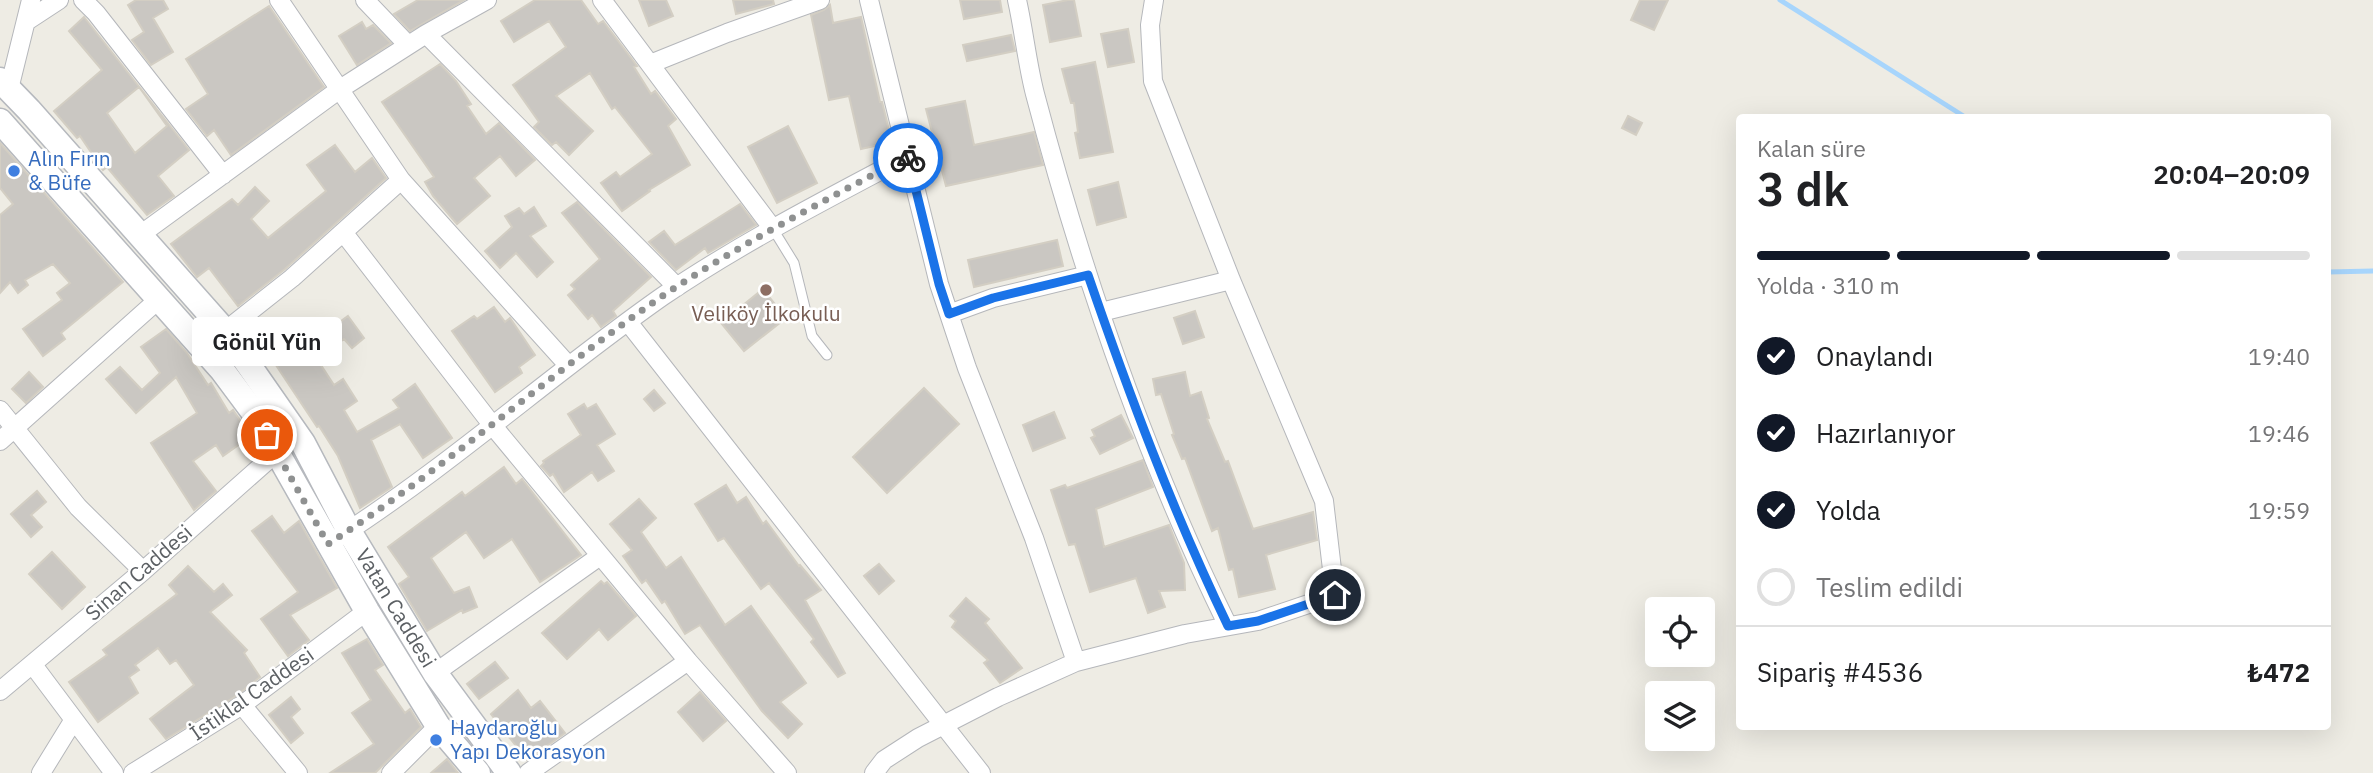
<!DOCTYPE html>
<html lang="tr">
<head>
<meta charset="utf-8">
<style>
  body { margin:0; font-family:"IBM Plex Sans",sans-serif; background:#f2f2f2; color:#202124; height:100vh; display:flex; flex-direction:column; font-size:26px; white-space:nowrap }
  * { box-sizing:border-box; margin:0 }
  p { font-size:23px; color:#757577 }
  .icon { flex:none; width:38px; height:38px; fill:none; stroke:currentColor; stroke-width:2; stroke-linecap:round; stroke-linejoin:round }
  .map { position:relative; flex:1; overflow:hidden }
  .drawer { position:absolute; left:1736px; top:114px; width:595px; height:616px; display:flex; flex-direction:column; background:#fff; border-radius:7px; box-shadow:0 7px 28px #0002 }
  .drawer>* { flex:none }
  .tools { position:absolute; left:1645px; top:597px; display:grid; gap:14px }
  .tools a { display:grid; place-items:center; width:70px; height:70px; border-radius:7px; background:#fff; box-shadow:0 7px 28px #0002; font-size:35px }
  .pin { position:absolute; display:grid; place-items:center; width:60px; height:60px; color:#fff; margin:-30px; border:4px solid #fff; border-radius:50%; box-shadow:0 2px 7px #0007 }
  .courier { position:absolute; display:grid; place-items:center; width:70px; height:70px; margin:-35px; border:5px solid #1a73e8; border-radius:50%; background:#fff; color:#222; box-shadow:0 2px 9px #0007 }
  .bubble { position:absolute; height:49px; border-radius:7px; background:#fff; box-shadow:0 7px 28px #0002; font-size:23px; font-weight:600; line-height:49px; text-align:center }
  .head em { font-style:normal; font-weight:600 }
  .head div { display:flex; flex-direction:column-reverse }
  .head { display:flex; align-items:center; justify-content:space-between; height:119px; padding:0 21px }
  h1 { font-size:46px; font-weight:600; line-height:52px }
  .bar { display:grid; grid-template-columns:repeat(4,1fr); gap:10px 7px; align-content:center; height:84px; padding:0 21px }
  .bar i { height:9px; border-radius:5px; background:#e0e0e0 }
  .bar .selected { background:#111827 }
  .bar p { grid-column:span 4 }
  .line { display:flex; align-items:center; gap:18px; padding:0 21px; border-top:2px solid #e0e0e0 }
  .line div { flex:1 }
  ol { padding:0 21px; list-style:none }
  li { display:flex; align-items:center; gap:21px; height:77px }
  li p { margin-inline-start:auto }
  li .icon { padding:7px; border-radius:50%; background:#111827; color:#fff; stroke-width:4 }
  li:last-child { color:#757577 }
  li i { width:38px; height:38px; border:4px solid #e0e0e0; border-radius:50% }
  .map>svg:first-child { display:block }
</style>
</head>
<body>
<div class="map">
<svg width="2373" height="773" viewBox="0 0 2373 773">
  <rect width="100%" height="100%" fill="#eeece4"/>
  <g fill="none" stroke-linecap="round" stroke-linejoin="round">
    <path stroke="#a7d5fc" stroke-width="5" d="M1780,0L1965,117
      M2328,272L2373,271"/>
  </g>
  <path fill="#cac7c2" stroke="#d3cec3" stroke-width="2" fill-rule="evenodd" d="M136,0H163L168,9L153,18L173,52L151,65L132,40L144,32L128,5Z
    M418,0H464L410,31L394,14Z
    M535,0H581L598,24L603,21L637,66L634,67L651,94L655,91L676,119L668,126L690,165L649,190L650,191L622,211L601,183L616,172L620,177L652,154L615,107L612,109L590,73L556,96L593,131L569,155L556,142L552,145L534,127L539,122L513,85L566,47L549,21L514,42L501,21Z
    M639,0H666L673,16L649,26Z
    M733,0H773L774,4L736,14Z
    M960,0H1000L1002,12L964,19Z
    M1068,0H1074L1081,36L1050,42L1043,5Z
    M1640,0H1668L1654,30L1631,20Z
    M830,5L833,23L861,17L880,102H882L892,142L861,149L849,96L829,100L811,15L824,10Z
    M269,6L324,87L231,155L214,130L207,136L186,109L208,94L186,59Z
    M84,17L189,150L158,176L174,196L147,215L107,167L103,170L80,136L77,138L54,111L102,70L69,31ZM139,87L167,126L135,153L107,113Z
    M362,22L366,29L373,25L391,43L357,65L339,36Z
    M1128,29L1134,62L1108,67L1101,34Z
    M1011,35L1015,51L967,61L963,45Z
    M1095,62L1113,152L1080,158L1075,133L1078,132L1074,103H1071L1062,69Z
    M440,64L456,81L471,104L467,106L486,134L499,123L535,160L516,176L500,156L474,178L490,196L457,224L433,196L425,182L434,177L382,102Z
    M965,101L974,145L1034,132L1043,165L946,186L926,109Z
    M1628,116L1642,123L1636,135L1622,128Z
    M788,126L817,183L777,203L748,147Z
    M0,143L123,282L61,333L65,339L43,356L23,329L62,300L57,293L70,283L53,264L25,280L28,285L18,293L10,282L0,293V215L13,204L0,188Z
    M335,145L355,172L372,158L386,178L285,269L238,306L209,268L197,277L171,244L232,199L238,205L255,187L269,201L251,219L268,238L326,191L307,165Z
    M1118,182L1126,217L1097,225L1088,190Z
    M577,202L651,277L613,311L616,316L601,327L592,315L588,319L568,295L575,289L571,285L600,259L562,213Z
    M740,204L756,225L708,253L705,248L676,270L649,242L664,231L675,245Z
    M534,207L546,226L530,236L553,262L537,277L516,253L500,268L485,251L512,227L505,216L519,208L524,214Z
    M1057,240L1063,266L974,287L968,260Z
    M763,289L786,318L744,351L721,323Z
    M494,307L505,322L510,318L535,355L519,367L522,373L495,392L452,331L474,316L477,319Z
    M1195,311L1204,337L1183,344L1174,318Z
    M348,316L364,338L352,348L344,339L317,359L334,385L343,379L357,401L344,410L357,432L399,408L393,400L415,384L452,438L423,458L400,424L371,440L392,487L360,508L338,456L319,426L317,427L258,338L283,321L301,347L310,341L311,343Z
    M166,329L187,353L208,385L211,383L229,413L233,410L251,436L223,456L216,445L193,461L216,491L194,510L151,443L197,413L176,377L136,413L106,379L120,367L142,390L160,373L141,347Z
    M29,372L43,387L26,403L12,389Z
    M1185,372L1190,396L1201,392L1209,418L1207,419L1225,462L1228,461L1253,529L1313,512L1317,540L1266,555L1275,589L1239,597L1233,569L1229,570L1218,528L1212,531L1185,458L1182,459L1172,435L1174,434L1161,394L1156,395L1153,379Z
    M924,388L959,424L887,493L853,457Z
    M654,390L665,403L654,411L644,399Z
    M584,404L587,409L596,404L615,434L597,445L614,471L598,481L592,472L564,492L553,474L550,476L541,466L544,463L543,461L581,435L568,414Z
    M1054,412L1065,438L1033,451L1023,425Z
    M1121,415L1133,438L1100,454L1091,438L1095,436L1092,430Z
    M1143,460L1153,487L1096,509L1104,547L1169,525L1184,563L1185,590L1159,591L1165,607L1148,613L1136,578L1090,592L1075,544L1069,545L1051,490L1065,485L1067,488Z
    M504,467L516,484L522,479L581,555L540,582L512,539L484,558L466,532L431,558L454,593L469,587L477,607L463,613L462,610L427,631L399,584L409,577L388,547L462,492L465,496Z
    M726,485L737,503L746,497L763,524L766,521L799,566L800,565L821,590L805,600L845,673L838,677L811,642L814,639L769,583L761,589L724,538L718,541L695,504Z
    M37,491L46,502L31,515L42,527L31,537L11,514Z
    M639,499L656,518L641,532L666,568L681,557L725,625L751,606L806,683L780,702L802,724L788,738L762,711L700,625L685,634L665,601L662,603L646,580L642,583L623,556L632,550L610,524Z
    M272,516L284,533L299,521L337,588L290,615L309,640L288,656L261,619L298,592L252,531Z
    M52,552L85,587L62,609L29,574Z
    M879,564L894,581L879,594L864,576Z
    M188,566L214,592L223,584L232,595L210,612L247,650L244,653L260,677L236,696L166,739L150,719L194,685L176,660L170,664L158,648L135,665L139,670L129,677L138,693L98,722L69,682L107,655L103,650L177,594L169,585Z
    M601,581L604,584L607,582L636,616L608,640L599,629L567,659L542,633Z
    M966,598L989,619L985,623L1022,668L1000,683L984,663L988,660L952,627L956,621L950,616Z
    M367,639L383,665L375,670L405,713L410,709L421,727L375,773H330L374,744L352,713L371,700L342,653Z
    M495,662L508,678L479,699L467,684Z
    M518,690L531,708L540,701L565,733L527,760L491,714Z
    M700,692L726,721L703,741L678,712Z
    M291,697L300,709L291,717L303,733L291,743L269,715Z
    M447,759L458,773H431Z"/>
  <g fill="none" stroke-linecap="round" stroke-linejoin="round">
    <defs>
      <path id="lane" d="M773,229L794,263L812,336L827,355"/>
      <path id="street" d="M83,0L96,13L223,175
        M279,0L401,180L568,365
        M365,0L408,45
        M602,0L773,229
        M869,0L939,284L967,368L1034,538L1076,662
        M1017,0C1024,31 1027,63 1035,94C1083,276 1145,457 1228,626
        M27,21L59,0
        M426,34L677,287
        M650,64L727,33L820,0
        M9,89L31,0
        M343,232L493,426L688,661L787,773
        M140,235L340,89L426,34L487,0
        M1101,312L1231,280
        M949,314L993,298L1088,275
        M628,322L981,773
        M225,331L292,278L401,180
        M0,410L78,507L143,571
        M0,441L159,299
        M339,537C452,464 553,373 663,296C741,243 825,200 908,156
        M33,665L114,773
        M435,673L600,556
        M0,691L143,571L276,453
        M242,705L298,773
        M41,773L73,721
        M133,773L242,705L367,611
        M391,773L438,726
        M528,773L688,661
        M874,773L884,760L918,738L998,697L1076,662L1185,634L1258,621L1335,595L1324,501L1231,280L1153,81L1150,25L1154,0"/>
      <g id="secondary">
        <path id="s1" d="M0,80L29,110L225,331L303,443L349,531L435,673L509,773"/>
        <path d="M0,121L222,370L257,417L367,611L438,726L478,773"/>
      </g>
    </defs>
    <use href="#lane" stroke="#b5b7bb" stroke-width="11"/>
    <use href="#street" stroke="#b5b7bb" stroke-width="20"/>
    <use href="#secondary" stroke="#b6b9be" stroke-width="27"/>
    <use href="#lane" stroke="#fff" stroke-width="9"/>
    <use href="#street" stroke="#fff" stroke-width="18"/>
    <use href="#secondary" stroke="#fff" stroke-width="24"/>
  </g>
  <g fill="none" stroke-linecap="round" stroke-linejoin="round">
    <path stroke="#8f9191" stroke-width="7" stroke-dasharray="0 12.6" d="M267,435L328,544C446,468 549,374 664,295C742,243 826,200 908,156V158"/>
    <path stroke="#1a73e8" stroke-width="9" d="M908,158L939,284L949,314L993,298L1088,275C1129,394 1173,512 1228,626L1258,621L1335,595"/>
  </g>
  <g fill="#3f7fe0" stroke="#fff" stroke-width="2.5">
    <circle cx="14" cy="171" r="7"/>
    <circle cx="436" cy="740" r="7"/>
  </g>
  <circle fill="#8d6e63" stroke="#fff" stroke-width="2.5" cx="766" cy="290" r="7"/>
  <g text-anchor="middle" stroke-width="5" stroke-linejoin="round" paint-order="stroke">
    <g font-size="21" fill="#366cbe" stroke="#fff" text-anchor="start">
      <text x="28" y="166">Alın Fırın<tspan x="28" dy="24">&amp; Büfe</tspan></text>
      <text x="450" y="735">Haydaroğlu<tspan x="450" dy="24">Yapı Dekorasyon</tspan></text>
    </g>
    <g font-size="21" fill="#785e54" stroke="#fff">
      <text x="766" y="321">Veliköy İlkokulu</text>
    </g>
    <g font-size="21" fill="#5c6064" stroke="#fff">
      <text transform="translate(139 573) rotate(-41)" y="7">Sinan Caddesi</text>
      <text dy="7" stroke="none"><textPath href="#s1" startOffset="663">Vatan Caddesi</textPath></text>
      <text transform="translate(252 694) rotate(-35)" y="7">İstiklal Caddesi</text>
    </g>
  </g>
</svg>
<div class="tools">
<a><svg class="icon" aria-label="locate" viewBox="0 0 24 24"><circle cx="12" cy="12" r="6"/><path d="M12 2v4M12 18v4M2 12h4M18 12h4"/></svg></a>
<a><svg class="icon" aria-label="layers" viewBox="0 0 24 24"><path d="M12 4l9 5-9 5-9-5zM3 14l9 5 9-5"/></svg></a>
</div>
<div class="pin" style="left:267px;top:435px;background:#ea580c"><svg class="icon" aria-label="bag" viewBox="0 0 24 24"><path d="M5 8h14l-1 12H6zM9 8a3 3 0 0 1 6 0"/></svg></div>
<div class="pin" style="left:1335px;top:595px;background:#1f2937"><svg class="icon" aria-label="home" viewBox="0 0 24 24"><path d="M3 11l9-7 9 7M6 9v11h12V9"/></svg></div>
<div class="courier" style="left:908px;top:158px"><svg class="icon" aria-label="bike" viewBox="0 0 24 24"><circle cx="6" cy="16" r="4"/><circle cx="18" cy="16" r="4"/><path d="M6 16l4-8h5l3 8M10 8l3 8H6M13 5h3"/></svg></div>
<div class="bubble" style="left:192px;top:317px;width:150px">Gönül Yün</div>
<section class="drawer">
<div class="head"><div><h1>3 dk</h1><p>Kalan süre</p></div><em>20:04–20:09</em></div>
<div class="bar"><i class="selected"></i><i class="selected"></i><i class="selected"></i><i></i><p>Yolda · 310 m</p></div>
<ol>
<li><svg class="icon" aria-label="check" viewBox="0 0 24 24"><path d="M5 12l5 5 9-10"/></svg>Onaylandı<p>19:40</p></li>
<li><svg class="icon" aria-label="check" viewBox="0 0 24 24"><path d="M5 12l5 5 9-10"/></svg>Hazırlanıyor<p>19:46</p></li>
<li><svg class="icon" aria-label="check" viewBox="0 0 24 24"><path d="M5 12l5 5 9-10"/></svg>Yolda<p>19:59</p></li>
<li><i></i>Teslim edildi</li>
</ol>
<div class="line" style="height:91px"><div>Sipariş #4536</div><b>₺472</b></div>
</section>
</div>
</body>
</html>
